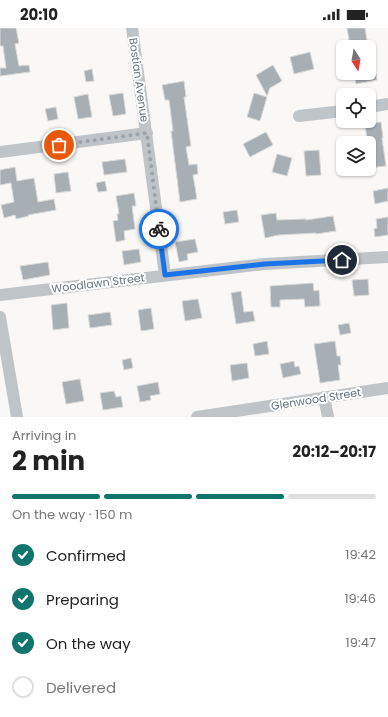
<!DOCTYPE html>
<html lang="en">
<head>
<meta charset="utf-8">
<style>
  body { margin:0; font-family:Poppins,sans-serif; background:#f6f6f6; color:#222; height:100vh; display:flex; flex-direction:column; font-size:15px; white-space:nowrap }
  * { box-sizing:border-box; margin:0 }
  p { font-size:13px; color:#767676 }
  .icon { flex:none; width:22px; height:22px; fill:none; stroke:currentColor; stroke-width:2; stroke-linecap:round; stroke-linejoin:round }
  .map { position:relative; height:389px; overflow:hidden }
  .details { display:flex; flex-direction:column; background:#fff; flex:1 }
  .details>* { flex:none }
  .needle { width:26px; rotate:169deg }
  .controls { position:absolute; left:336px; top:12px; display:grid; gap:8px }
  .controls a { display:grid; place-items:center; width:40px; height:40px; border-radius:6px; background:#fff; box-shadow:0 1px 3px #0004; font-size:20px }
  .pin { position:absolute; display:grid; place-items:center; width:34px; height:34px; color:#fff; margin:-17px; border:2px solid #fff; border-radius:50%; box-shadow:0 1px 4px #0007 }
  .courier { position:absolute; display:grid; place-items:center; width:40px; height:40px; margin:-20px; border:3px solid #1a73e8; border-radius:50%; background:#fff; color:#222; box-shadow:0 1px 5px #0007 }
  .overview em { font-style:normal; font-weight:700 }
  .overview div { display:flex; flex-direction:column-reverse }
  .overview { display:flex; align-items:center; justify-content:space-between; height:68px; padding:0 12px }
  h1 { font-size:26px; font-weight:700; line-height:30px }
  .bar { display:grid; grid-template-columns:repeat(4,1fr); gap:6px 4px; align-content:center; height:48px; padding:0 12px }
  .bar i { height:5px; border-radius:3px; background:#e0e0e0 }
  .bar .active { background:#0f766e }
  .bar p { grid-column:span 4 }
  ol { padding:0 12px; list-style:none }
  li { display:flex; align-items:center; gap:12px; height:44px }
  li p { margin-inline-start:auto }
  li .icon { padding:4px; border-radius:50%; background:#0f766e; color:#fff; stroke-width:4 }
  li:last-child { color:#767676 }
  li i { width:22px; height:22px; border:2px solid #e0e0e0; border-radius:50% }
  .status { display:flex; justify-content:space-between; align-items:center; height:28px; padding:0 20px; background:#fff; direction:ltr }
  .status svg { height:11px; fill:currentColor }
  .map>svg:first-child { display:block }
</style>
</head>
<body>
<div class="status"><b>20:10</b><svg viewBox="0 0 49 12"><path d="M0 12V9h3v3zM5 12V6h3v6zM10 12V3h3v9zM15 12V0h3v12zM26 1h20v11H26zM47 4h2v5h-2z"/></svg></div>
<div class="map">
<svg width="388" height="389" viewBox="0 0 388 389">
  <rect width="100%" height="100%" fill="#f9f8f6"/>
  <path fill="#a7afb5" stroke="#dadad8" d="M0,0H16L19,15L15,16L19,38L29,37L30,44L0,48V40H6L3,18H0Z
    M347,0H365L368,19H350Z
    M310,24L314,41L294,46L290,29Z
    M273,37L282,53L270,60L267,68L256,47Z
    M92,41L94,53L86,54L84,43Z
    M354,45H376L377,52L356,56Z
    M184,53L186,69H184L191,118L186,119L189,137L197,136L198,146L193,147L197,171L180,174L171,103H173L169,72H165L162,57Z
    M123,65L126,86L113,88L109,67Z
    M254,65L267,69L260,93L247,89Z
    M88,66L92,89L78,91L74,69Z
    M56,79L58,91L48,93L45,81Z
    M381,94L383,110H382L386,138L369,140V112H367L365,96Z
    M266,104L273,117L250,129L243,116Z
    M319,122L321,147L306,148L304,123Z
    M277,126L292,130L287,148L272,144Z
    M125,131L127,144L104,147L102,134Z
    M15,139L17,153L34,150L38,174L54,171L56,182L28,187L29,188L16,191L15,187L4,190L1,177L14,174L11,155L0,157V142Z
    M68,144L71,163L56,165L54,146Z
    M105,153L107,163L98,164L96,155Z
    M388,160V173L375,176L373,163Z
    M134,165L136,178H132L135,201L124,203L125,212L116,214L113,193L118,192L117,186H119L116,168Z
    M237,182L239,194L225,196L223,184Z
    M276,185L277,192L306,191V192L333,188L336,203L316,206V205L279,207L265,210L261,187Z
    M388,189V207L375,209L374,201L377,200L376,191Z
    M195,211L198,224L187,226L188,232L179,234L175,214Z
    M139,221L141,234L124,237L122,223Z
    M48,234L50,247L23,252L20,238Z
    M368,251L369,267L354,268L352,252Z
    M313,255L314,263L319,262L320,278L305,279L304,271L280,272V279H271L270,258Z
    M241,263L244,284L253,283L255,293L236,296L231,265Z
    M198,271L202,290L185,293L182,273Z
    M67,275L69,300L53,302L51,277Z
    M151,280L154,301L141,303L138,282Z
    M110,284L112,297L90,300L88,287Z
    M349,295L351,305L340,307L338,297Z
    M267,313L269,326L255,328L253,316Z
    M335,313L337,328H340L341,337H338L340,352L320,355L314,316Z
    M131,330L133,340L124,342L122,332Z
    M294,333L295,339L299,338L301,346L283,350L280,336Z
    M247,335L249,350L232,353L230,337Z
    M80,351L84,373L66,376L62,354Z
    M158,354L160,366L150,368L151,372L140,374L137,358Z
    M114,363L116,369L121,368L123,379L103,382L100,365Z"/>
  <g fill="none" stroke-linecap="round" stroke-linejoin="round">
    <path stroke="#bfc4c8" stroke-width="12" d="M132,0L165,247
      M369,79L388,76
      M299,88L343,83
      M0,124L147,105
      M0,267L265,236L388,229
      M0,289L17,389
      M324,369L328,389
      M197,389L388,360"/>
  </g>
  <g fill="none" stroke-linecap="round" stroke-linejoin="round">
    <path stroke="#99a3a9" stroke-width="4" stroke-dasharray="0 7.2" d="M59,117L147,105L159,201"/>
    <path stroke="#1a73e8" stroke-width="5" d="M159,201L165,247L265,236L342,232"/>
  </g>
  <g text-anchor="middle" stroke-width="4" stroke-linejoin="round" paint-order="stroke">
    <g font-size="11" fill="#657580" stroke="#fff">
      <text transform="translate(139 52) rotate(82)" y="4">Bostian Avenue</text>
      <text transform="translate(98 255) rotate(-7)" y="4">Woodlawn Street</text>
      <text transform="translate(316 371) rotate(-9)" y="4">Glenwood Street</text>
    </g>
  </g>
</svg>
<div class="controls">
<a><svg class="needle" viewBox="-14 -14 28 28"><path d="M0-13l5 13h-10z" fill="#e53935"/><path d="M0 13l5-13h-10z" fill="#767676"/></svg></a>
<a><svg class="icon" aria-label="locate" viewBox="0 0 24 24"><circle cx="12" cy="12" r="6"/><path d="M12 2v4M12 18v4M2 12h4M18 12h4"/></svg></a>
<a><svg class="icon" aria-label="layers" viewBox="0 0 24 24"><path d="M12 4l9 5-9 5-9-5zM3 14l9 5 9-5"/></svg></a>
</div>
<div class="pin" style="left:59px;top:117px;background:#ea580c"><svg class="icon" aria-label="bag" viewBox="0 0 24 24"><path d="M5 8h14l-1 12H6zM9 8a3 3 0 0 1 6 0"/></svg></div>
<div class="pin" style="left:342px;top:232px;background:#1f2937"><svg class="icon" aria-label="home" viewBox="0 0 24 24"><path d="M3 11l9-7 9 7M6 9v11h12V9"/></svg></div>
<div class="courier" style="left:159px;top:201px"><svg class="icon" aria-label="bike" viewBox="0 0 24 24"><circle cx="6" cy="16" r="4"/><circle cx="18" cy="16" r="4"/><path d="M6 16l4-8h5l3 8M10 8l3 8H6M13 5h3"/></svg></div>
</div>
<section class="details">
<div class="overview"><div><h1>2 min</h1><p>Arriving in</p></div><em>20:12–20:17</em></div>
<div class="bar"><i class="active"></i><i class="active"></i><i class="active"></i><i></i><p>On the way · 150 m</p></div>
<ol>
<li><svg class="icon" aria-label="check" viewBox="0 0 24 24"><path d="M5 12l5 5 9-10"/></svg>Confirmed<p>19:42</p></li>
<li><svg class="icon" aria-label="check" viewBox="0 0 24 24"><path d="M5 12l5 5 9-10"/></svg>Preparing<p>19:46</p></li>
<li><svg class="icon" aria-label="check" viewBox="0 0 24 24"><path d="M5 12l5 5 9-10"/></svg>On the way<p>19:47</p></li>
<li><i></i>Delivered</li>
</ol>
</section>
</body>
</html>
